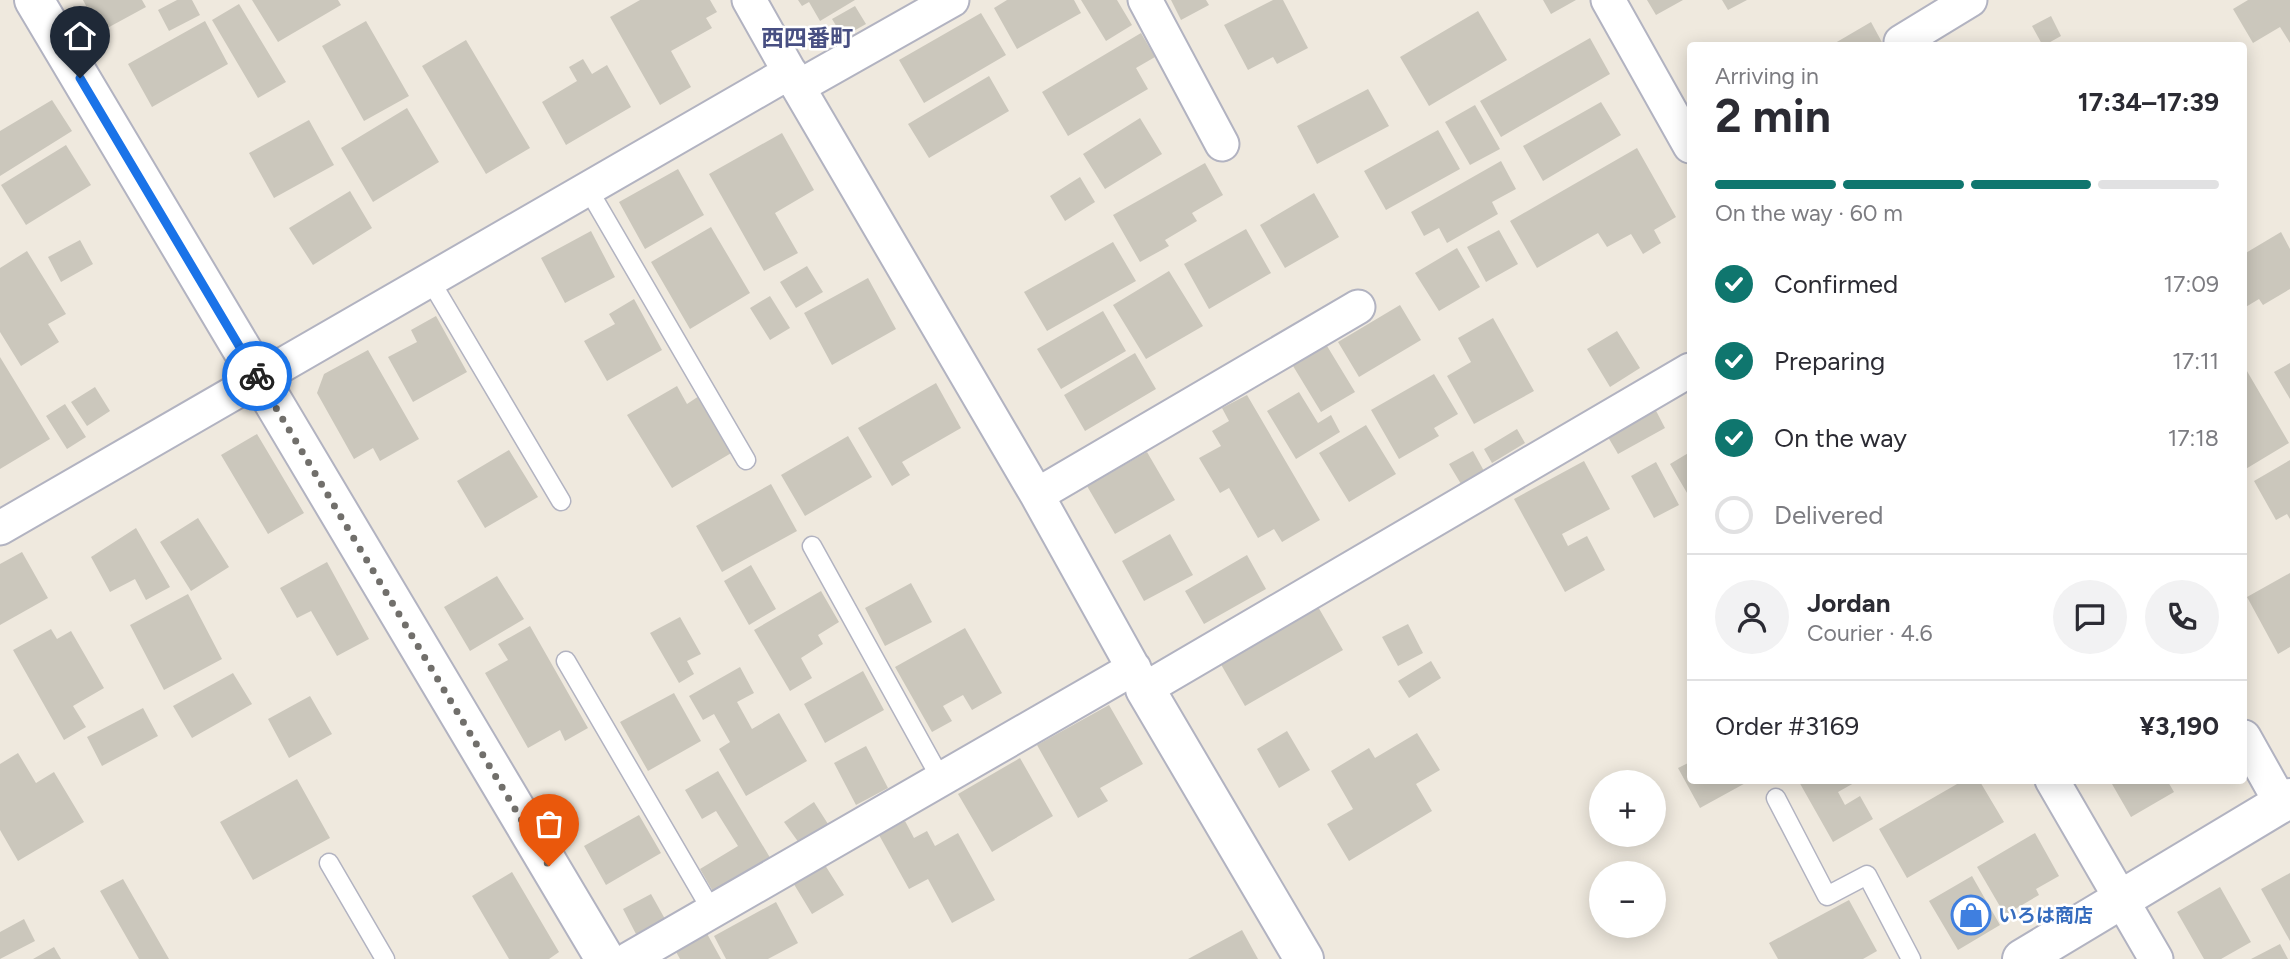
<!DOCTYPE html>
<html lang="en">
<head>
<meta charset="utf-8">
<style>
  body { margin:0; font-family:Figtree,"Noto Sans JP",sans-serif; background:#f2f2f3; color:#2b2b33; height:100vh; display:flex; flex-direction:column; font-size:26px; white-space:nowrap }
  * { box-sizing:border-box; margin:0 }
  p { font-size:23px; color:#7c7c81 }
  .icon { flex:none; width:38px; height:38px; fill:none; stroke:currentColor; stroke-width:2; stroke-linecap:round; stroke-linejoin:round }
  .map { position:relative; flex:1; overflow:hidden }
  .details { position:absolute; left:1687px; top:42px; width:560px; height:742px; display:flex; flex-direction:column; background:#fff; border-radius:7px; box-shadow:0 4px 18px #0003 }
  .details>* { flex:none }
  .fabs { position:absolute; left:1589px; top:770px; display:grid; gap:14px }
  .fabs a { display:grid; place-items:center; width:77px; height:77px; border-radius:50%; background:#fff; box-shadow:0 4px 18px #0003; font-size:35px }
  .pin { position:absolute; display:grid; place-items:center; width:60px; height:60px; color:#fff; margin:-72px -30px; border-radius:50% 50% 50% 0; rotate:-45deg; box-shadow:0 0 7px #0007 }
  .pin .icon { rotate:45deg }
  .courier { position:absolute; display:grid; place-items:center; width:70px; height:70px; margin:-35px; border:5px solid #1a73e8; border-radius:50%; background:#fff; color:#222; box-shadow:0 2px 9px #0007 }
  .headline em { font-style:normal; font-weight:700 }
  .headline div { display:flex; flex-direction:column-reverse }
  .headline { display:flex; align-items:center; justify-content:space-between; height:119px; padding:0 28px }
  h1 { font-size:46px; font-weight:700; line-height:52px }
  .bar { display:grid; grid-template-columns:repeat(4,1fr); gap:10px 7px; align-content:center; height:84px; padding:0 28px }
  .bar i { height:9px; border-radius:5px; background:#e1e1e2 }
  .bar .active { background:#0f766e }
  .bar p { grid-column:span 4 }
  .line { display:flex; align-items:center; gap:18px; padding:0 28px; border-top:2px solid #e1e1e2 }
  .line div { flex:1 }
  .round { display:grid; place-items:center; flex:none; width:74px; height:74px; border-radius:37px; background:#f2f2f3 }
  ol { padding:0 28px; list-style:none }
  li { display:flex; align-items:center; gap:21px; height:77px }
  li p { margin-inline-start:auto }
  li .icon { padding:7px; border-radius:50%; background:#0f766e; color:#fff; stroke-width:4 }
  li:last-child { color:#7c7c81 }
  li i { width:38px; height:38px; border:4px solid #e1e1e2; border-radius:50% }
  .map>svg:first-child { display:block }
</style>
</head>
<body>
<div class="map">
<svg width="2290" height="959" viewBox="0 0 2290 959">
  <rect width="100%" height="100%" fill="#efe9de"/>
  <path fill="#cbc7bc" d="M83,0H142L146,7L100,32Z
    M177,0H192L200,15L169,31L158,10Z
    M252,0H338L341,5L278,42Z
    M640,0H710L717,12L706,18L712,28L671,51L691,87L660,105L610,17Z
    M798,0H855L820,21L809,2L802,6Z
    M1007,0H1074L1081,13L1017,49L994,8Z
    M1081,0H1117L1132,25L1106,41Z
    M1171,0H1206L1209,5L1181,20Z
    M1273,0H1283L1308,48L1277,64L1273,57L1248,70L1224,25Z
    M1543,0H1576L1551,14Z
    M1647,0H1683L1656,15Z
    M1722,0H1747L1728,10Z
    M2248,0H2290V43L2280,27L2253,43L2233,9Z
    M239,4L286,82L258,98L212,20Z
    M855,6L866,24L843,37L832,19Z
    M1478,11L1507,60L1429,106L1400,57Z
    M981,13L1006,55L924,103L899,60Z
    M2051,16L2061,36L2043,46L2032,26Z
    M205,21L228,64L152,107L128,64Z
    M366,21L409,96L364,121L322,46Z
    M1871,22L1884,46H1830Z
    M1141,33L1155,57L1136,68L1148,89L1068,136L1042,92Z
    M1590,38L1610,74L1501,137L1480,101Z
    M466,40L530,148L486,174L422,66Z
    M583,59L592,74L607,65L631,107L566,145L542,102L577,81L569,67Z
    M989,76L1009,111L929,158L908,124Z
    M1368,89L1389,126L1317,164L1297,126Z
    M52,100L72,131L0,176V131Z
    M1601,102L1621,135L1543,181L1523,146Z
    M1475,105L1500,149L1470,165L1445,122Z
    M407,108L439,162L373,202L341,148Z
    M1140,118L1162,154L1105,189L1083,154Z
    M309,120L334,165L274,198L249,153Z
    M1438,130L1460,169L1386,210L1364,171Z
    M782,133L814,190L775,213L798,253L764,271L709,174Z
    M66,145L91,185L26,225L1,185Z
    M1637,148L1676,217L1654,230L1661,243L1643,254L1631,234L1607,247L1598,233L1537,268L1510,221Z
    M1501,161L1516,189L1492,202L1498,214L1447,243L1439,228L1424,236L1411,212Z
    M1205,163L1223,195L1192,213L1197,221L1165,240L1169,246L1140,262L1113,215Z
    M678,169L704,215L645,249L619,202Z
    M1080,177L1095,202L1065,221L1050,196Z
    M350,191L372,228L313,265L289,228Z
    M1314,193L1339,237L1285,268L1260,225Z
    M711,227L750,293L690,329L651,262Z
    M1246,229L1271,273L1209,309L1184,264Z
    M1499,230L1518,264L1486,282L1467,247Z
    M591,231L615,277L565,303L541,258Z
    M2281,232L2290,249V289L2263,305L2259,299L2244,308V254Z
    M80,240L93,264L61,282L48,257Z
    M1113,242L1136,281L1047,331L1024,292Z
    M1457,248L1480,287L1439,311L1415,273Z
    M27,251L66,314L48,324L59,342L21,366L0,332V268Z
    M807,266L823,292L796,308L780,282Z
    M1169,271L1203,326L1146,359L1113,305Z
    M868,278L896,329L832,365L804,313Z
    M770,296L790,328L770,340L750,308Z
    M634,299L662,350L607,381L584,341L615,324L609,314Z
    M1400,305L1421,340L1359,377L1338,342Z
    M1103,311L1126,351L1061,389L1037,349Z
    M436,316L467,372L413,402L388,357L417,342L411,330Z
    M1493,318L1534,391L1474,424L1447,376L1471,362L1458,338Z
    M1617,331L1640,368L1610,387L1587,349Z
    M1324,341L1355,392L1321,412L1290,361Z
    M368,350L419,439L380,461L373,448L354,459L317,393L324,374Z
    M1135,353L1156,389L1085,431L1064,395Z
    M0,357L50,439L0,469Z
    M2290,363V399L2274,372Z
    M2244,366L2289,443L2244,470Z
    M1434,374L1458,414L1434,428L1439,436L1399,459L1371,410Z
    M936,383L961,428L902,462L910,475L892,486L858,428Z
    M677,386L687,404L699,396L733,452L672,488L627,415Z
    M95,387L110,411L87,426L71,402Z
    M1299,392L1318,423L1331,415L1340,432L1296,459L1267,411Z
    M1247,395L1320,520L1282,542L1274,529L1258,538L1229,488L1220,493L1199,458L1221,446L1212,431L1229,421L1222,408Z
    M65,404L86,437L67,449L46,416Z
    M1653,405L1665,428L1618,454L1605,432Z
    M1366,425L1396,474L1349,502L1319,453Z
    M1517,429L1525,443L1492,463L1484,449Z
    M257,434L304,513L268,534L221,455Z
    M848,436L872,477L805,516L781,475Z
    M509,450L538,497L485,528L457,481Z
    M1473,451L1484,471L1461,484L1449,464Z
    M1147,452L1175,500L1115,534L1087,486Z
    M1690,452V498L1670,464Z
    M2290,460V519L2287,514L2276,520L2254,481Z
    M1584,461L1610,509L1562,534L1568,546L1587,536L1605,570L1565,592L1514,499Z
    M1656,462L1679,505L1654,518L1631,476Z
    M771,484L797,531L722,572L696,526Z
    M198,518L229,567L191,591L160,542Z
    M136,528L170,587L146,600L135,579L110,592L91,557Z
    M1170,534L1193,575L1144,601L1122,561Z
    M22,552L48,598L0,625V564Z
    M1247,555L1266,589L1204,624L1185,591Z
    M327,562L369,639L337,656L311,611L297,618L280,588Z
    M751,565L776,609L749,625L724,581Z
    M2290,573V647L2278,654L2247,597Z
    M497,576L524,619L470,651L444,607Z
    M911,583L932,622L885,646L865,608Z
    M821,591L839,622L818,635L823,644L801,658L812,678L790,691L754,630Z
    M188,594L222,659L164,690L130,625Z
    M1317,605L1343,650L1245,706L1219,661Z
    M680,617L701,654L687,661L694,674L679,683L650,633Z
    M1408,624L1423,653L1398,666L1382,637Z
    M530,626L588,728L565,741L560,730L528,748L485,673L508,660L498,644Z
    M965,628L1002,693L972,710L963,695L943,706L952,721L932,732L895,667Z
    M51,629L57,639L71,631L104,688L73,706L86,727L64,740L13,650Z
    M1431,661L1441,678L1409,698L1398,681Z
    M740,667L754,693L737,702L752,729L779,713L807,761L746,796L719,749L730,742L714,714L703,720L689,696Z
    M863,671L884,710L825,743L804,704Z
    M233,673L252,704L192,738L173,706Z
    M674,693L701,741L648,771L620,722Z
    M310,696L332,734L289,758L268,719Z
    M1109,705L1143,764L1100,788L1108,801L1078,818L1037,745Z
    M143,708L158,736L102,766L87,737Z
    M1287,731L1310,770L1279,788L1257,749Z
    M1417,733L1440,770L1416,784L1432,811L1349,861L1327,824L1353,809L1331,771L1369,748L1375,758Z
    M866,746L888,788L856,805L834,763Z
    M18,753L36,783L54,772L84,822L18,861L0,830V764Z
    M1020,758L1053,816L992,852L958,794Z
    M1690,762V780H1751L1700,808L1678,768Z
    M718,771L772,861L715,895L700,869L738,846L716,811L702,819L685,790Z
    M297,779L330,838L253,880L220,822Z
    M1798,780H1853L1854,783L1838,792L1845,805L1860,796L1873,819L1833,842Z
    M1964,780H1979L2004,822L1907,878L1879,829Z
    M2118,780H2167L2174,792L2131,817L2112,784Z
    M814,802L828,824L799,843L784,822Z
    M639,815L661,853L606,885L584,846Z
    M905,821L914,838L927,831L935,846L958,833L995,900L952,923L928,879L909,889L879,835Z
    M2035,833L2059,876L2036,889L2039,895L2005,915L1977,867Z
    M823,862L844,895L812,914L792,881Z
    M512,872L559,952L549,959H509L472,896Z
    M2290,873V941L2261,889Z
    M1972,876L2000,925L1958,950L1929,901Z
    M123,879L169,959H139L100,891Z
    M2220,887L2251,942L2221,959H2204L2177,912Z
    M651,894L665,919L636,934L623,909Z
    M1849,900L1877,951L1863,959H1778L1769,943Z
    M776,902L798,943L768,959H726L714,936Z
    M24,919L35,941L0,959V932Z
    M705,930L721,959H680L674,948Z
    M1242,930L1258,959H1188Z
    M2280,944L2288,959H2251Z
    M54,947L61,959H33Z"/>
  <g fill="none" stroke-linecap="round" stroke-linejoin="round">
    <defs>
      <path id="lane" d="M588,189L746,460
        M430,280L561,501
        M812,546L941,779
        M566,661L712,911
        M1776,798L1827,896L1867,875L1911,959
        M329,863L385,959"/>
      <path id="street" d="M749,0L798,87L1037,495L1145,689L1690,370
        M1145,0L1222,144
        M1608,0L1690,146
        M1901,42L1970,0
        M798,87L952,0
        M1037,495L1358,307
        M0,528L790,72
        M2244,737L2281,803
        M2052,780L2156,959
        M629,959L1134,668"/>
      <path id="secondary" d="M34,0L605,959
        M1145,689L1304,959
        M2022,959L2290,798"/>
    </defs>
    <use href="#lane" stroke="#b2b3c1" stroke-width="21"/>
    <use href="#street" stroke="#b2b3c1" stroke-width="37"/>
    <use href="#secondary" stroke="#b2b3c1" stroke-width="42"/>
    <use href="#lane" stroke="#fff" stroke-width="18"/>
    <use href="#street" stroke="#fff" stroke-width="33"/>
    <use href="#secondary" stroke="#fff" stroke-width="38"/>
  </g>
  <g fill="none" stroke-linecap="round" stroke-linejoin="round">
    <path stroke="#716f6b" stroke-width="7" stroke-dasharray="0 12.6" d="M257,376L549,866"/>
    <path stroke="#1a73e8" stroke-width="9" d="M80,78L257,376"/>
  </g>
  <defs>
    <symbol id="shop-ring" viewBox="-11 -11 22 22"><circle r="9.5" fill="#fff" stroke="#3f7fe0" stroke-width="1.5"/><path d="M-5-2.5h2.3a2.7 3.5 0 0 1 5.4 0H5L5.5 6h-11ZM-1.5-2.5h3a1.5 2.3 0 0 0-3 0Z" fill="#3f7fe0"/></symbol>
  </defs>
  <g fill-rule="evenodd">
    <use href="#shop-ring" x="1949" y="893" width="44" height="44"/>
  </g>
  <g text-anchor="middle" stroke-width="5" stroke-linejoin="round" paint-order="stroke">
    <g font-size="19" font-weight="bold" fill="#366cbe" stroke="#fff" text-anchor="start">
      <text x="1998" y="922">いろは商店</text>
    </g>
    <g font-size="23" font-weight="bold" fill="#484f82" stroke="#fff">
      <text x="807" y="46">西四番町</text>
    </g>
  </g>
</svg>
<div class="fabs">
<a>+</a>
<a>−</a>
</div>
<div class="pin" style="left:549px;top:866px;background:#ea580c"><svg class="icon" aria-label="bag" viewBox="0 0 24 24"><path d="M5 8h14l-1 12H6zM9 8a3 3 0 0 1 6 0"/></svg></div>
<div class="pin" style="left:80px;top:78px;background:#1f2937"><svg class="icon" aria-label="home" viewBox="0 0 24 24"><path d="M3 11l9-7 9 7M6 9v11h12V9"/></svg></div>
<div class="courier" style="left:257px;top:376px"><svg class="icon" aria-label="bike" viewBox="0 0 24 24"><circle cx="6" cy="16" r="4"/><circle cx="18" cy="16" r="4"/><path d="M6 16l4-8h5l3 8M10 8l3 8H6M13 5h3"/></svg></div>
<section class="details">
<div class="headline"><div><h1>2 min</h1><p>Arriving in</p></div><em>17:34–17:39</em></div>
<div class="bar"><i class="active"></i><i class="active"></i><i class="active"></i><i></i><p>On the way · 60 m</p></div>
<ol>
<li><svg class="icon" aria-label="check" viewBox="0 0 24 24"><path d="M5 12l5 5 9-10"/></svg>Confirmed<p>17:09</p></li>
<li><svg class="icon" aria-label="check" viewBox="0 0 24 24"><path d="M5 12l5 5 9-10"/></svg>Preparing<p>17:11</p></li>
<li><svg class="icon" aria-label="check" viewBox="0 0 24 24"><path d="M5 12l5 5 9-10"/></svg>On the way<p>17:18</p></li>
<li><i></i>Delivered</li>
</ol>
<div class="line" style="height:126px"><a class="round"><svg class="icon" aria-label="person" viewBox="0 0 24 24"><circle cx="12" cy="8" r="4"/><path d="M4 21q1-7 8-7t8 7"/></svg></a><div><b>Jordan</b><p>Courier · 4.6</p></div><a class="round"><svg class="icon" aria-label="chat" viewBox="0 0 24 24"><path d="M4 5h16v11H9l-5 4z"/></svg></a><a class="round"><svg class="icon" aria-label="phone" viewBox="0 0 24 24"><path d="M5 4h4l2 5-3 2q2 4 5 5l2-3 5 2v4C11 20 4 13 5 4z"/></svg></a></div>
<div class="line" style="height:91px"><div>Order #3169</div><b>¥3,190</b></div>
</section>
</div>
</body>
</html>
